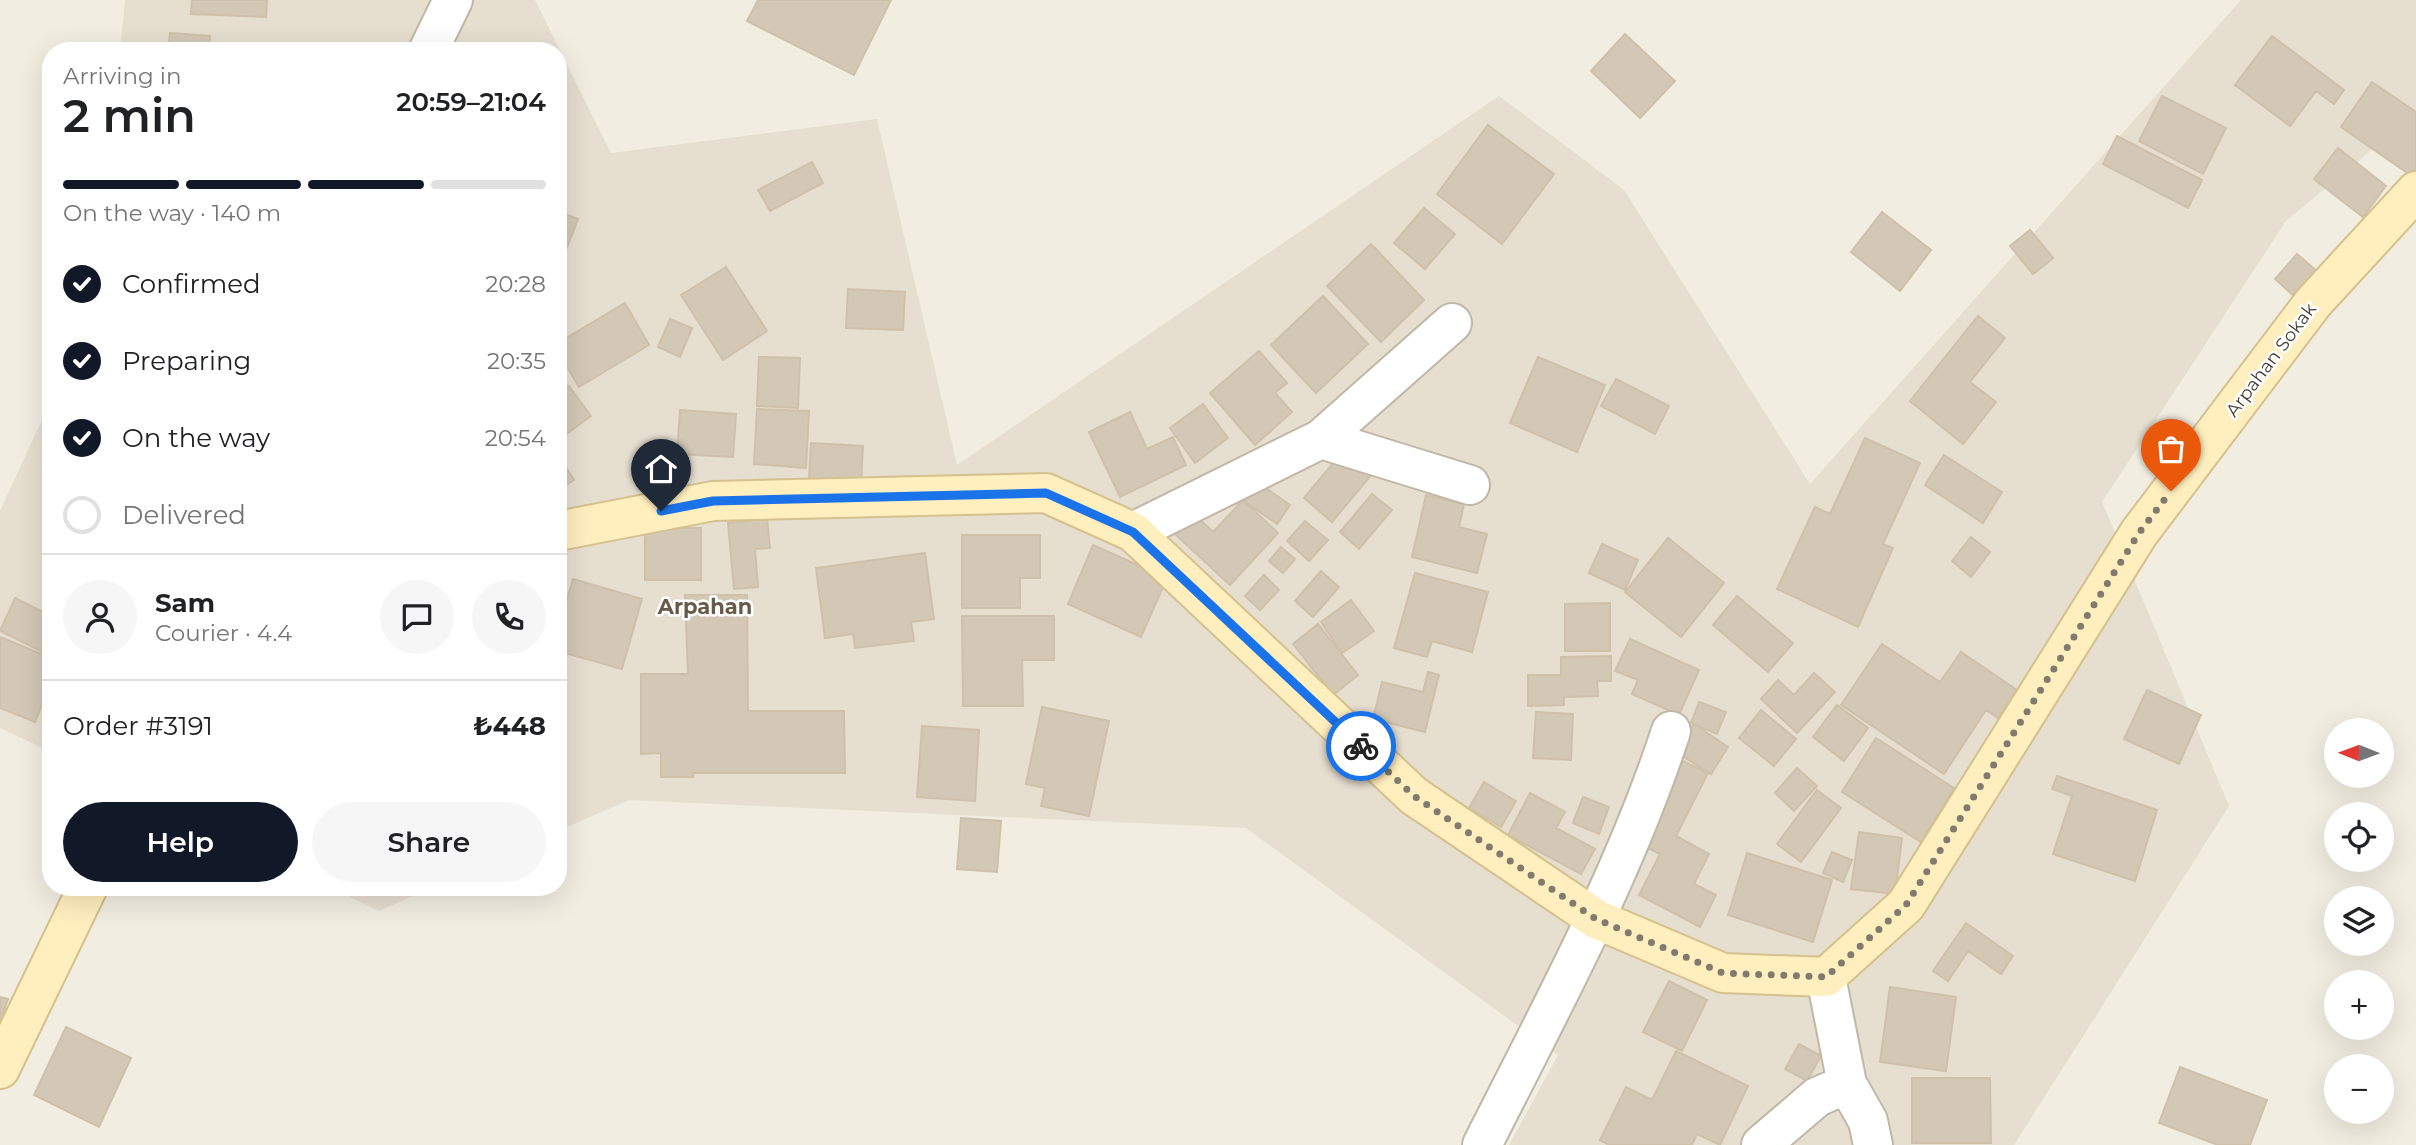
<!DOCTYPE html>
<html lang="en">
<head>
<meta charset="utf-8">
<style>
  body { margin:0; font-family:Montserrat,sans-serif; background:#f6f6f6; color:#202124; height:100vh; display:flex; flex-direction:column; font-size:26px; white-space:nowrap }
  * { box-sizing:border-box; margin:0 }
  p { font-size:23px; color:#757577 }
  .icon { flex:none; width:38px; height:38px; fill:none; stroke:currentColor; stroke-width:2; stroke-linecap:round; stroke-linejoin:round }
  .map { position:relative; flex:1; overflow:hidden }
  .details { position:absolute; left:42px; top:42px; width:525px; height:854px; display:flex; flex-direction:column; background:#fff; border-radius:28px; box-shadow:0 7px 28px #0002 }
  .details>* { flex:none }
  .needle { width:46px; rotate:271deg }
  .tools { position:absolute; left:2324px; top:718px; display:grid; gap:14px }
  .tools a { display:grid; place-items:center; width:70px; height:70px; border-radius:50%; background:#fff; box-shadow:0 7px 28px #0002; font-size:35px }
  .pin { position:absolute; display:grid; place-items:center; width:60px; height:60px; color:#fff; margin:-72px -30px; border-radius:50% 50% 50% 0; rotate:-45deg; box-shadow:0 0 7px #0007 }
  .pin .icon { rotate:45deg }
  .courier { position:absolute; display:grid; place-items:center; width:70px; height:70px; margin:-35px; border:5px solid #1a73e8; border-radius:50%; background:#fff; color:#222; box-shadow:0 2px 9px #0007 }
  .head em { font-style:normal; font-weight:600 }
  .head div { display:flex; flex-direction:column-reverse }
  .head { display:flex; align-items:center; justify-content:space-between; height:119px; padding:0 21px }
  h1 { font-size:46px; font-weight:600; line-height:52px }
  .bar { display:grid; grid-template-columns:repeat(4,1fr); gap:10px 7px; align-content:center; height:84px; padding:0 21px }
  .bar i { height:9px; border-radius:5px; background:#e0e0e0 }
  .bar .active { background:#111827 }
  .bar p { grid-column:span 4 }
  .line { display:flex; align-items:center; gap:18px; padding:0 21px; border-top:2px solid #e0e0e0 }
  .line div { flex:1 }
  .round { display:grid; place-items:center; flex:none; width:74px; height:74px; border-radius:37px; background:#f6f6f6 }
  ol { padding:0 21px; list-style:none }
  li { display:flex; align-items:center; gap:21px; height:77px }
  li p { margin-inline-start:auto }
  li .icon { padding:7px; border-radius:50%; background:#111827; color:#fff; stroke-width:4 }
  li:last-child { color:#757577 }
  li i { width:38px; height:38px; border:4px solid #e0e0e0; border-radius:50% }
  .primary-button { display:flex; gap:14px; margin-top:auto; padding:14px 21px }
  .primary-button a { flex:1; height:80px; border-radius:42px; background:#111827; color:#fff; font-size:28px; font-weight:600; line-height:80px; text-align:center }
  .primary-button a+a { background:#f6f6f6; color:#202124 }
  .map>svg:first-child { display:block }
</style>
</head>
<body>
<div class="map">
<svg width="2416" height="1145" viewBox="0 0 2416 1145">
  <rect width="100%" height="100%" fill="#f2ede1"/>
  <path fill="#e6decf" d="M125,0H535L611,153L877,119L957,465L1499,96L1624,190L1810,484L2241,0H2416V113L2286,221L2102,502L2229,806L2014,1145H1509L1558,1055L1246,828L629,800L558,831V51H120Z
    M51,400V752L0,728V511Z
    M329,887H433L379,911Z"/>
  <path fill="#d3c8b6" stroke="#cfc0a9" stroke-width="2" d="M192,0H267L266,17L191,14Z
    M758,0H891L854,75L747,21Z
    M170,33L210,36L209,51H168Z
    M1625,34L1675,81L1640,118L1591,71Z
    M2272,36L2344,90L2334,104L2316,91L2290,126L2235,85Z
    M2372,82L2416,112V179L2341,127Z
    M2162,96L2226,128L2203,174L2139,141Z
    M1488,125L1554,174L1502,244L1437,194Z
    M2117,136L2202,180L2188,208L2103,164Z
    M2338,148L2386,186L2363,217L2314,179Z
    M812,162L823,183L770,211L758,190Z
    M1424,208L1455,234L1425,269L1394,243Z
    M558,211L578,219L564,255L558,252Z
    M1882,212L1931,250L1900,291L1851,252Z
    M2030,230L2053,258L2033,274L2010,246Z
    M1371,244L1424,300L1381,342L1327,286Z
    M2297,254L2318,272L2295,297L2275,279Z
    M726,267L767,331L723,360L681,295Z
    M848,289L905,292L903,330L846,328Z
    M1323,296L1368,344L1316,393L1271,345Z
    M625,303L649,345L579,387L558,352V343Z
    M1978,316L2005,338L1970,382L1996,402L1963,444L1910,401Z
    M670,319L692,328L680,357L658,347Z
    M1259,351L1287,383L1275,393L1292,412L1255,445L1210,393Z
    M759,357L800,358L798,408L757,406Z
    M1538,357L1605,385L1577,452L1510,423Z
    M1616,379L1669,406L1655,434L1601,406Z
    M569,386L591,416L558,440V394Z
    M1203,404L1228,438L1195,463L1170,428Z
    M757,409L809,411L806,468L754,464Z
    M680,410L736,414L733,457L677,454Z
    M1130,412L1147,449L1173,437L1186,465L1120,497L1089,432Z
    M1865,438L1920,463L1883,544L1893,548L1858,627L1777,589L1815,507L1830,514Z
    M811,443L863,446L861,482L809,479Z
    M1345,449L1373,473L1332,522L1304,498Z
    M558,455L574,480L558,490Z
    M1944,455L2002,492L1983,523L1925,485Z
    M1256,481L1290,505L1277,524L1244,501Z
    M1372,494L1392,510L1359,549L1340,532Z
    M1426,495L1464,504L1459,527L1487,534L1477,573L1412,557Z
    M1243,500L1278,533L1230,585L1175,534L1194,514L1213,532Z
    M767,519L770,548L755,549L758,587L734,589L728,523Z
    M1305,521L1328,540L1309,561L1287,541Z
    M645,528H701V580H645Z
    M962,535H1040V578H1020V608H962Z
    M1971,537L1990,552L1971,577L1952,561Z
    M1668,538L1724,583L1681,637L1625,592Z
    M1602,544L1638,560L1625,590L1589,573Z
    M1093,545L1167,578L1141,637L1068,604Z
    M1281,547L1295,559L1283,573L1269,561Z
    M925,553L934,619L911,622L914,641L855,648L853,634L825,638L816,568Z
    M1321,571L1339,587L1313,617L1295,601Z
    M1415,573L1488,592L1472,652L1432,641L1427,657L1394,648Z
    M1264,575L1279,590L1260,610L1245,596Z
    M573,579L642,599L622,669L558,651V628Z
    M685,595H747L748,711H844L845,773H693V777H661V753L641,754V674H688Z
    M1737,596L1793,643L1768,672L1713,625Z
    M15,598L51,616V656L0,631Z
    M1351,600L1374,631L1342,653L1321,622Z
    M1610,603V651H1565V604Z
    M962,616H1054V660H1022L1023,706H963Z
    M1318,624L1358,675L1333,695L1293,644Z
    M0,637L51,658V683L35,722L0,708Z
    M1630,639L1699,670L1679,715L1632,694L1638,680L1615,671Z
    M1882,644L1940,682L1961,652L2017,690L1998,718L1986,710L1944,774L1841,705Z
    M1611,656V681H1597L1598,696L1564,697V705L1528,706V675H1561V657Z
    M1428,672L1439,675L1425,732L1373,719L1382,682L1423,692Z
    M1814,673L1835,692L1797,733L1761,699L1778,680L1794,695Z
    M2147,690L2201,715L2179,764L2124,739Z
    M1699,702L1726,712L1717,734L1691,723Z
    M1837,705L1868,728L1844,761L1813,737Z
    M1042,707L1109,721L1089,816L1041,806L1045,788L1026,784Z
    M1761,710L1796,739L1774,766L1739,738Z
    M1536,712L1573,714L1571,760L1533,758Z
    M1694,724L1728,747L1711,774L1676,752Z
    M922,726L979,730L975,801L917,797Z
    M1876,738L1954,788L1921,842L1842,792Z
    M1683,761L1708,773L1676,836L1709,854L1694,884L1716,895L1700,927L1639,895L1660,854L1640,844Z
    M1797,768L1817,786L1794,811L1775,793Z
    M2057,776L2157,810L2135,881L2053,854L2072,796L2052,789Z
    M1484,782L1516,801L1501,827L1469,808Z
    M1817,790L1841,808L1801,862L1777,844Z
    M1530,793L1565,812L1556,828L1595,849L1581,874L1508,835Z
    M1583,797L1609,807L1599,834L1573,823Z
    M961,818L1001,821L997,872L957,869Z
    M1859,832L1902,838L1895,894L1851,889Z
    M1832,852L1852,860L1843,882L1823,873Z
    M1747,853L1832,880L1813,942L1728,915Z
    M1966,923L2013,956L2001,974L1968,951L1948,981L1933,971Z
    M1669,981L1707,1000L1682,1051L1643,1032Z
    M1890,987L1956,997L1946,1071L1880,1062Z
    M0,997L8,999L0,1022Z
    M66,1027L131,1058L99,1127L34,1095Z
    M1799,1044L1821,1056L1807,1081L1785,1069Z
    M1676,1051L1748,1086L1720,1145L1697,1134L1692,1145H1609L1600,1140L1626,1087L1652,1100Z
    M2180,1067L2267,1100L2250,1145H2218L2159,1123Z
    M1912,1078H1990L1991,1143H1912Z"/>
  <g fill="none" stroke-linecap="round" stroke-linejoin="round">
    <defs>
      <path id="street" d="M428,51L453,0
        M1321,439L1470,485
        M1133,532L1321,439L1452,323
        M1826,977L1847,1084L1868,1121L1873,1145
        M1482,1145C1550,1010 1624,875 1671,731
        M1761,1145L1817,1097L1847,1084"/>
      <path id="secondary" d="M558,531L713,501L1046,493L1133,532L1414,796L1596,919L1723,973L1826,977L1906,905L2139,533L2313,303L2416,191
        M0,1069L88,887"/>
    </defs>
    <use href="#street" stroke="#c0b7a6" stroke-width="42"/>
    <use href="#secondary" stroke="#d5c18d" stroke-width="42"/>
    <use href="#street" stroke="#fff" stroke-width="38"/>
    <use href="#secondary" stroke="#ffeebe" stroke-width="38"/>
  </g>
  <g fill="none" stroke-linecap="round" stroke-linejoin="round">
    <path stroke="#807a6f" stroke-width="7" stroke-dasharray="0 12.6" d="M1361,746L1414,796L1596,919L1723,973L1826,977L1906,905L2139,533L2171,491"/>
    <path stroke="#1a73e8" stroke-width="9" d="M661,511L713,501L1046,493L1133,532L1361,746"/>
  </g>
  <g text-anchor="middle" stroke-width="5" stroke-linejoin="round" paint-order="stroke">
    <g font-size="18" fill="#433c32" stroke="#fff">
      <text transform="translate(2271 360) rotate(-53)" y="6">Arpahan Sokak</text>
    </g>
    <g font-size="21" font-weight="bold" fill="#675a48" stroke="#fff">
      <text x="705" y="614">Arpahan</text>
    </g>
  </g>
</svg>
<div class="tools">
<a><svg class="needle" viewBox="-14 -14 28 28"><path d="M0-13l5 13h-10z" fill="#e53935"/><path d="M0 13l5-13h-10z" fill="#757577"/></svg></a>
<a><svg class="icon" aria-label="locate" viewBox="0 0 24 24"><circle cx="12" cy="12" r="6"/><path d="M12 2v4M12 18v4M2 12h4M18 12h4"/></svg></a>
<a><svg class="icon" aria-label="layers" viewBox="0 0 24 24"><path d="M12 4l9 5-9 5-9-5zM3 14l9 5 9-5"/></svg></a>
<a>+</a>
<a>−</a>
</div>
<div class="pin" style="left:2171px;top:491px;background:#ea580c"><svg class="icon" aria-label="bag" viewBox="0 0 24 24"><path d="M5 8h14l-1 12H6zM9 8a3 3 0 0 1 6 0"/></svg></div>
<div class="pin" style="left:661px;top:511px;background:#1f2937"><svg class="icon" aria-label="home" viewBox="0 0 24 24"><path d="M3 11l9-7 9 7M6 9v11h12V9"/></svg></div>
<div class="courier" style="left:1361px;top:746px"><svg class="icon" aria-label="bike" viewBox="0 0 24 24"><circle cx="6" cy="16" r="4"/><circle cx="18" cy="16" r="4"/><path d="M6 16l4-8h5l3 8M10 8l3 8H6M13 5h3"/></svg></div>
<section class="details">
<div class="head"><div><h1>2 min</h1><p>Arriving in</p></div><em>20:59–21:04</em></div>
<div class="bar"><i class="active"></i><i class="active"></i><i class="active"></i><i></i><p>On the way · 140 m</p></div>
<ol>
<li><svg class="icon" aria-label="check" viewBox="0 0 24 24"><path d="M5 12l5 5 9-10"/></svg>Confirmed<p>20:28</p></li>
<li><svg class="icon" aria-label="check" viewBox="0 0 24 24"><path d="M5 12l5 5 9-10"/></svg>Preparing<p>20:35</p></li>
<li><svg class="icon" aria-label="check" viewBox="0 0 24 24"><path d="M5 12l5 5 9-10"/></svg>On the way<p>20:54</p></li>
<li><i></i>Delivered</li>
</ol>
<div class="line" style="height:126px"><a class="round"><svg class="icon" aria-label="person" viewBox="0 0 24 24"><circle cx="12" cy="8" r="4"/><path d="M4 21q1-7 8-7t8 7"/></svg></a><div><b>Sam</b><p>Courier · 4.4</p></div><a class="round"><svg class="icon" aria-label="chat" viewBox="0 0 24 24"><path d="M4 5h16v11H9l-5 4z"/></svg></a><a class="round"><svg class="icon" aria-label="phone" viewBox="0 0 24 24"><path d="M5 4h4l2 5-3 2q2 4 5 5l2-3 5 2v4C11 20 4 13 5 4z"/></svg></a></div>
<div class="line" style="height:91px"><div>Order #3191</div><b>₺448</b></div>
<div class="primary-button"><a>Help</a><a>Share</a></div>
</section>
</div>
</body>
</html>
